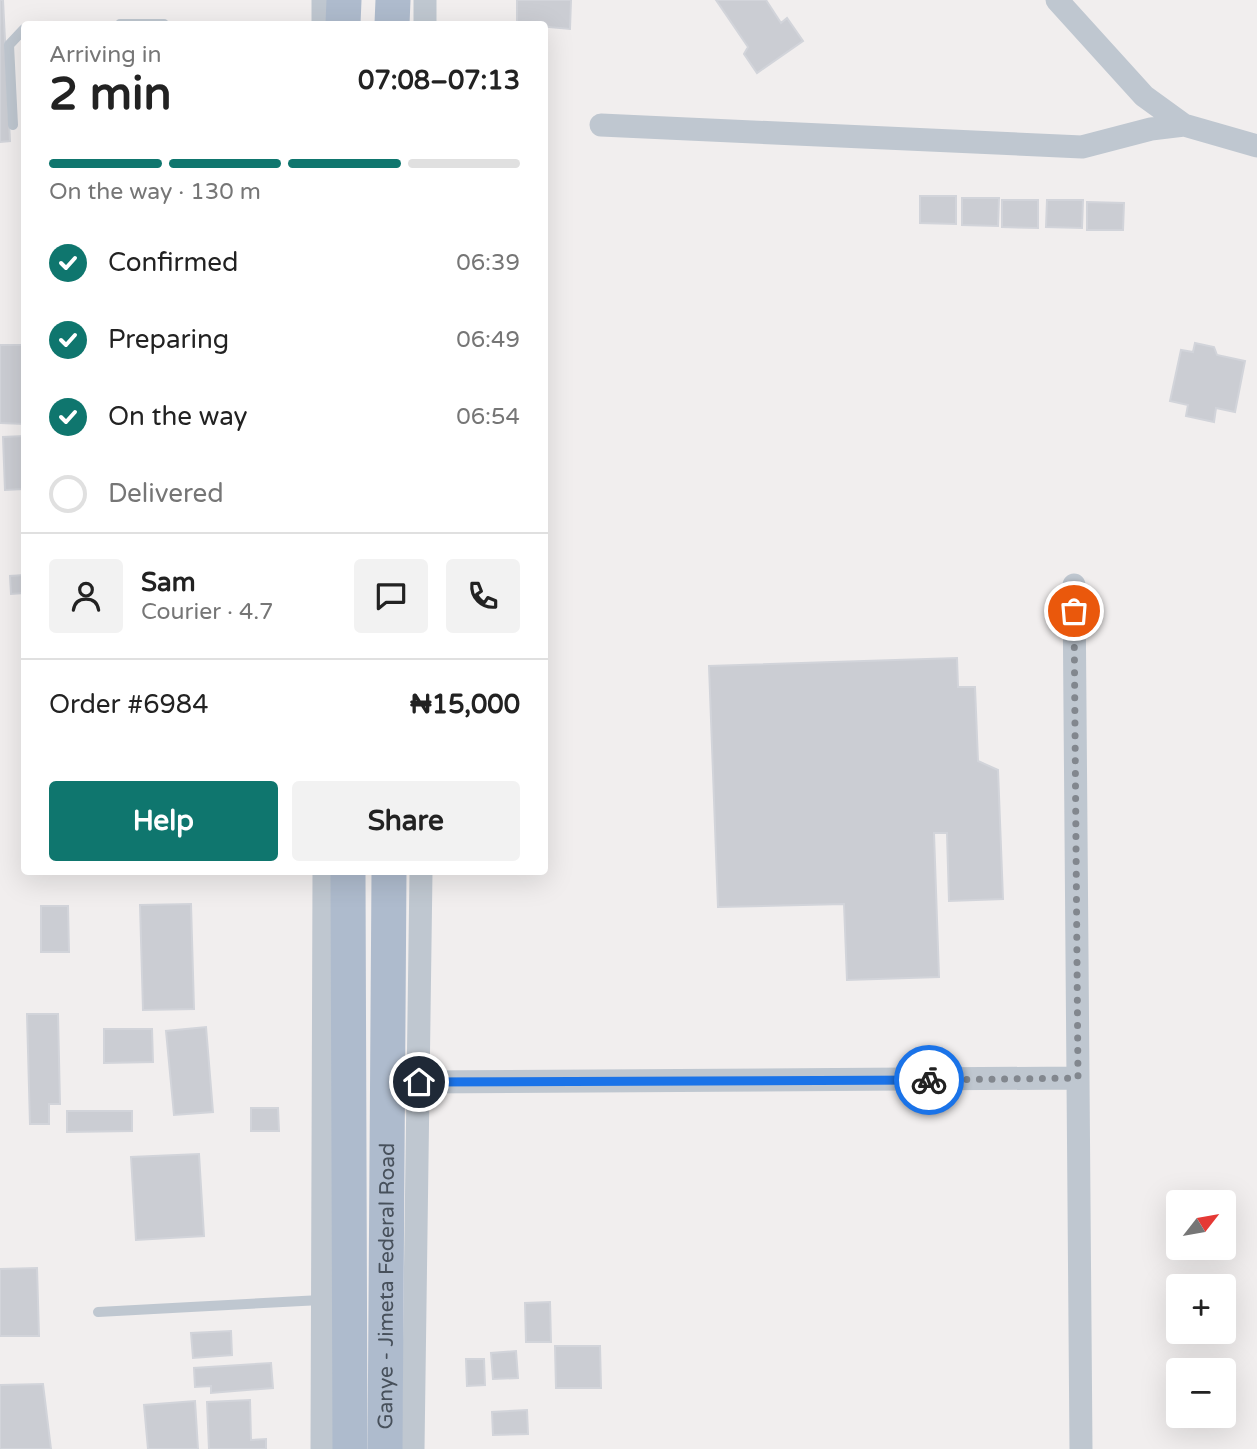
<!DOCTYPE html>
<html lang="en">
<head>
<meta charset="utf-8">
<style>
  body { margin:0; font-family:"Varela Round",sans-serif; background:#f2f2f2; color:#222; height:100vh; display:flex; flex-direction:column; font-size:26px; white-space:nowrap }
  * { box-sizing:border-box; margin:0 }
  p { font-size:23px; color:#767676 }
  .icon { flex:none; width:38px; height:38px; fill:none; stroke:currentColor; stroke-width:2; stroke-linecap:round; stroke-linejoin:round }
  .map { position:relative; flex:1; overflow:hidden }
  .sheet { position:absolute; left:21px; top:21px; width:527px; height:854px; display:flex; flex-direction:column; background:#fff; border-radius:7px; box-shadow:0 7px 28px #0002 }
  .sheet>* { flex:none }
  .needle { width:46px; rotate:59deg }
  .buttons { position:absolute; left:1166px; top:1190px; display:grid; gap:14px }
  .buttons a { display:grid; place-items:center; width:70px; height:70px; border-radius:7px; background:#fff; box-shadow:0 7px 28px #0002; font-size:35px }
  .pin { position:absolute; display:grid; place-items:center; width:60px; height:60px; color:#fff; margin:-30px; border:4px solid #fff; border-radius:50%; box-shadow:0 2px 7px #0007 }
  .courier { position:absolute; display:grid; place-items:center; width:70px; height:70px; margin:-35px; border:5px solid #1a73e8; border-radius:50%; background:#fff; color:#222; box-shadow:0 2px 9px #0007 }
  .head em { font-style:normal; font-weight:800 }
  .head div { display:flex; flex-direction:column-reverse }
  .head { display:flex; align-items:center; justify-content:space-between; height:119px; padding:0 28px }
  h1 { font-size:46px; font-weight:800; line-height:52px }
  .bar { display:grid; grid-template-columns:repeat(4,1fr); gap:10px 7px; align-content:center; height:84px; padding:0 28px }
  .bar i { height:9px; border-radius:5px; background:#e0e0e0 }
  .bar .on { background:#0f766e }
  .bar p { grid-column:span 4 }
  .line { display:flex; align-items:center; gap:18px; padding:0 28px; border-top:2px solid #e0e0e0 }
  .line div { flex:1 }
  .round { display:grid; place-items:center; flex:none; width:74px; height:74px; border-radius:7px; background:#f2f2f2 }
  ol { padding:0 28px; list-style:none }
  li { display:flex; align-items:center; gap:21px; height:77px }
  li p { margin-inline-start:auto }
  li .icon { padding:7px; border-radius:50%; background:#0f766e; color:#fff; stroke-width:4 }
  li:last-child { color:#767676 }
  li i { width:38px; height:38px; border:4px solid #e0e0e0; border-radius:50% }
  .button { display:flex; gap:14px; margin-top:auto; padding:14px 28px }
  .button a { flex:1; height:80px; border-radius:7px; background:#0f766e; color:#fff; font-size:28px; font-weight:800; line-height:80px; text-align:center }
  .button a+a { background:#f2f2f2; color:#222 }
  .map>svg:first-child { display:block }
</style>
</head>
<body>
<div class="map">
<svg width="1257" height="1449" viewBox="0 0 1257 1449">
  <rect width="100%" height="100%" fill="#f1eeee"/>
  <path fill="#cbcdd3" stroke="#d2d4da" stroke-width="2" d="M0,0H3L10,141L0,142Z
    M517,0H571L570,29L517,24Z
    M716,0H766L781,23L787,18L803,41L757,73L744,54L748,47Z
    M920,196H956V224L920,223Z
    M962,198H999L998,226L962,225Z
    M1002,200H1038V228L1002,227Z
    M1047,200H1083L1082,228L1046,227Z
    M1087,202L1124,203L1123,230H1087Z
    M1195,343L1214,347L1217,355L1245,361L1235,412L1216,408L1214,422L1186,416L1188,405L1170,401L1181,350L1193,352Z
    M0,345H24V424L0,423Z
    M24,436V489L5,490L3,437Z
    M24,575V593L11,594L10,576Z
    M957,658L958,687H975L978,761L998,770L1003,899L949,901L947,833H934L939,977L847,980L844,904L718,907L709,666Z
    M191,904L194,1009L143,1010L140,905Z
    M41,906H68L69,952H41Z
    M27,1014H58L60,1104H49V1124H30Z
    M206,1027L213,1112L174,1115L166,1031Z
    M104,1029H152L153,1062L104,1063Z
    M251,1108H278L279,1131H251Z
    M67,1111H132V1131L67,1132Z
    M199,1154L204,1236L136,1240L131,1157Z
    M37,1268L39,1336H0V1269Z
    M550,1302L551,1342H526L525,1303Z
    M231,1331L232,1355L193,1358L191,1333Z
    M555,1346H600L601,1388H556Z
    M516,1351L518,1378L493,1379L491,1353Z
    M466,1359H484L485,1385L467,1386Z
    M271,1363L273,1388L211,1393V1386L195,1387L194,1368Z
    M43,1384L51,1449H0V1385Z
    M250,1400L251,1440L266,1439V1449H209L207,1402Z
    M195,1401L198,1449H148L144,1405Z
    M527,1410L528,1434L493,1435L492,1412Z"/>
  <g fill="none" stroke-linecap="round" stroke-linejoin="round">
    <path stroke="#bfc7d0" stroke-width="10" d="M120,24H164
      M13,125L9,45L24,29
      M98,1312L321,1300"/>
    <path stroke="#bfc7d0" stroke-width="23" d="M1057,0L1144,96L1184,125L1257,146
      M323,24V0
      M425,24V0
      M601,125L1082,147L1151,129L1184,125
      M1074,585L1081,1449
      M419,1082L1078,1078
      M322,1449L324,872
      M413,1449L421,872"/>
    <g stroke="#aebbcd" stroke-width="35">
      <path d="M343,24L344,0"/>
      <path d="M392,24L393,0"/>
      <path d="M348,872L350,1449"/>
      <path id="s1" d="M385,1449L389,872"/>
    </g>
  </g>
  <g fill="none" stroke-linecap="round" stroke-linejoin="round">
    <path stroke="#82878e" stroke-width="7" stroke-dasharray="0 12.6" d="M929,1080L1078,1078L1074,611"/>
    <path stroke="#1a73e8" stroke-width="9" d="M419,1082L929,1080"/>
  </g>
  <g text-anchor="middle" stroke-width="7" stroke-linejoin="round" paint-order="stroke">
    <g font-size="21" fill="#47505b" stroke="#fff">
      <text dy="7" stroke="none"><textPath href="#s1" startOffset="163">Ganye - Jimeta Federal Road</textPath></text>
    </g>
  </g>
</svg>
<div class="buttons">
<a><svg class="needle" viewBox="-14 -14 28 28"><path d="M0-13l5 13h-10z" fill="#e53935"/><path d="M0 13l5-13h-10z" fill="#767676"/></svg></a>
<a>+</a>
<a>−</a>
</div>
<div class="pin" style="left:1074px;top:611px;background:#ea580c"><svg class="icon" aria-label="bag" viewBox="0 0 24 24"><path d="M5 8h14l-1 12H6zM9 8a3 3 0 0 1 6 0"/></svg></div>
<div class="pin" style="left:419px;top:1082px;background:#1f2937"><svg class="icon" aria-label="home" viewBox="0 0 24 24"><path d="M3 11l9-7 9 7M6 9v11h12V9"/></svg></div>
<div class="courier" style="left:929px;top:1080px"><svg class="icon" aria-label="bike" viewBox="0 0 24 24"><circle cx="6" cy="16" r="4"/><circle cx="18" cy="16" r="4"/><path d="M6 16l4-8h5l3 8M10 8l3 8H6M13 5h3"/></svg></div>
<section class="sheet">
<div class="head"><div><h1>2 min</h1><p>Arriving in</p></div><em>07:08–07:13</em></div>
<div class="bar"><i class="on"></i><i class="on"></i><i class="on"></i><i></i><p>On the way · 130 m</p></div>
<ol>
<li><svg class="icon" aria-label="check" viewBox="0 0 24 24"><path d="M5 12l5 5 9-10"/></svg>Confirmed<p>06:39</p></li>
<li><svg class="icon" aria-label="check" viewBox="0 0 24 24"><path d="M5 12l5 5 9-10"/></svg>Preparing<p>06:49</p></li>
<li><svg class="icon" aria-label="check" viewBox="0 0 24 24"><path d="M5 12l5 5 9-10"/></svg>On the way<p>06:54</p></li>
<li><i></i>Delivered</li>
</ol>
<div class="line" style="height:126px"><a class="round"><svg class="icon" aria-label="person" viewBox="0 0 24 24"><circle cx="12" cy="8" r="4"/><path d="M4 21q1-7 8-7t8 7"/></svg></a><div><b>Sam</b><p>Courier · 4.7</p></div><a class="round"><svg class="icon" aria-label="chat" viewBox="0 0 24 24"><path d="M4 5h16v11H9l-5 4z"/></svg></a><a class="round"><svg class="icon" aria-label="phone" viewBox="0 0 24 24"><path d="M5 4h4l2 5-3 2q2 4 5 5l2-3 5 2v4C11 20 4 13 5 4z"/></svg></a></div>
<div class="line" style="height:91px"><div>Order #6984</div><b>₦15,000</b></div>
<div class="button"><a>Help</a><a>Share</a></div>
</section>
</div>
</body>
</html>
